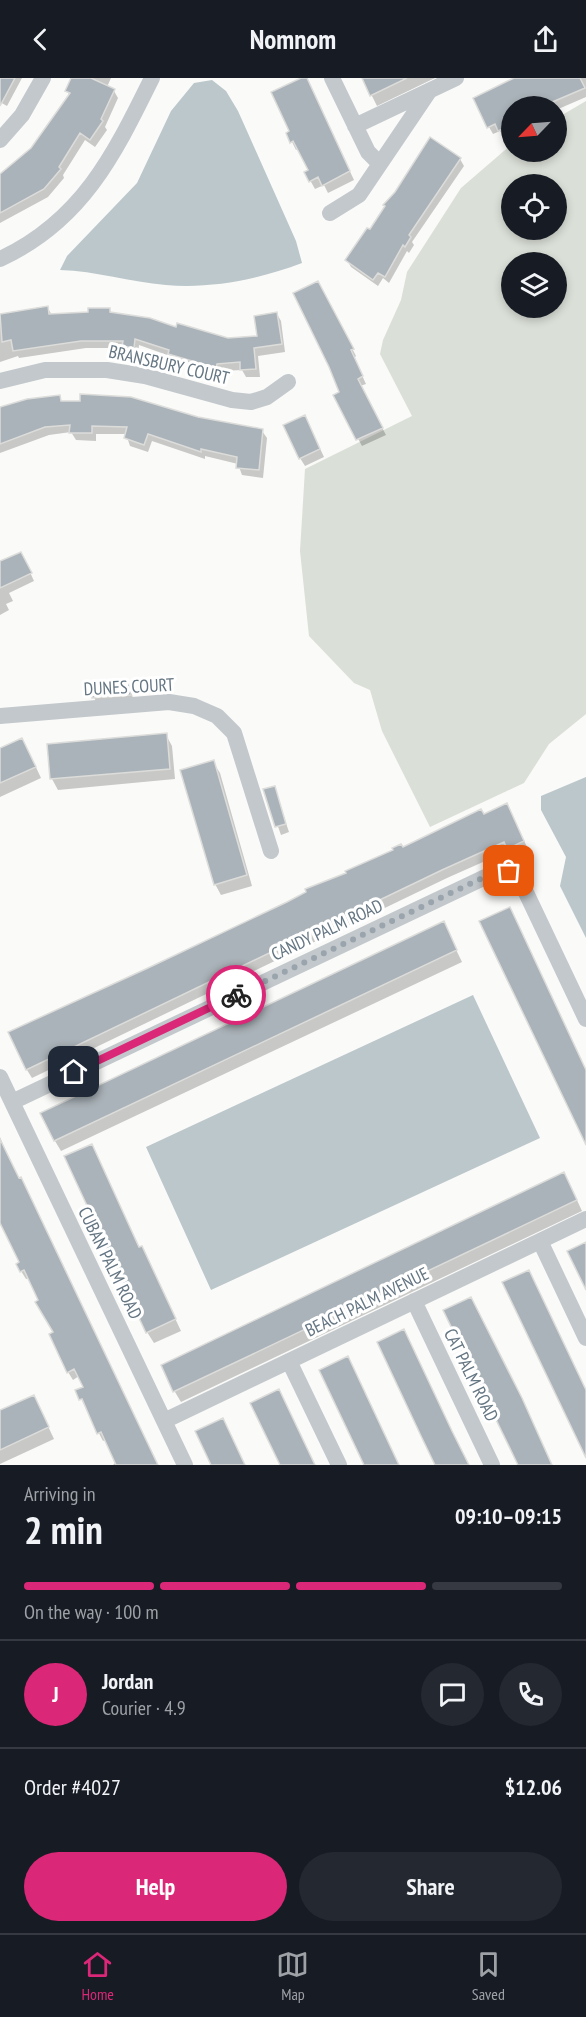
<!DOCTYPE html>
<html lang="en">
<head>
<meta charset="utf-8">
<style>
  body { margin:0; font-family:"PT Sans Narrow",sans-serif; background:#242831; color:#f1f3f6; height:100vh; display:flex; flex-direction:column; font-size:22px; white-space:nowrap }
  * { box-sizing:border-box; margin:0 }
  p { font-size:20px; color:#9ea1a6 }
  .icon { flex:none; width:33px; height:33px; fill:none; stroke:currentColor; stroke-width:2; stroke-linecap:round; stroke-linejoin:round }
  .map { position:relative; height:1387px; overflow:hidden }
  .drawer { display:flex; flex-direction:column; background:#171b24; flex:1 }
  .drawer>* { flex:none }
  .needle { width:39px; rotate:245deg }
  .fabs { position:absolute; left:501px; top:18px; display:grid; gap:12px }
  .fabs a { display:grid; place-items:center; width:66px; height:66px; border-radius:50%; background:#171b24; box-shadow:0 3px 9px #0003; font-size:30px }
  .pin { position:absolute; display:grid; place-items:center; width:51px; height:51px; color:#fff; margin:-26px; border-radius:12px; box-shadow:0 3px 9px #0006 }
  .courier { position:absolute; display:grid; place-items:center; width:60px; height:60px; margin:-30px; border:4px solid #db2777; border-radius:50%; background:#fff; color:#222; box-shadow:0 2px 8px #0007 }
  .headline em { font-style:normal; font-weight:800 }
  .headline div { display:flex; flex-direction:column-reverse }
  .headline { display:flex; align-items:center; justify-content:space-between; height:102px; padding:0 24px }
  h1 { font-size:39px; font-weight:800; line-height:45px }
  .bar { display:grid; grid-template-columns:repeat(4,1fr); gap:9px 6px; align-content:center; height:72px; padding:0 24px }
  .bar i { height:8px; border-radius:4px; background:#363941 }
  .bar .current { background:#db2777 }
  .bar p { grid-column:span 4 }
  .line { display:flex; align-items:center; gap:15px; padding:0 24px; border-top:2px solid #363941 }
  .line div { flex:1 }
  .round { display:grid; place-items:center; flex:none; width:63px; height:63px; border-radius:32px; background:#242831 }
  .button { display:flex; gap:12px; margin-top:auto; padding:12px 24px }
  .button a { flex:1; height:69px; border-radius:36px; background:#db2777; color:#fff; font-size:24px; font-weight:800; line-height:69px; text-align:center }
  .button a+a { background:#242831; color:#f1f3f6 }
  header { display:flex; justify-content:space-between; align-items:center; height:78px; padding:0 24px; background:#171b24; font-size:27px; font-weight:800 }
  .dock { display:flex; justify-content:space-around; align-items:center; height:84px; border-top:2px solid #363941; background:#171b24; font-size:16px; color:#9ea1a6 }
  .dock a { display:grid; justify-items:center; gap:3px }
  .dock .current { color:#db2777 }
  .map>svg:first-child { display:block }
</style>
</head>
<body>
<header><svg class="icon" aria-label="back" viewBox="0 0 24 24"><path d="M15 5l-7 7 7 7"/></svg>Nomnom<svg class="icon" aria-label="share" viewBox="0 0 24 24"><path d="M12 15V3M7 8l5-5 5 5M5 13v7h14v-7"/></svg></header>
<div class="map">
<svg width="586" height="1387" viewBox="0 0 586 1387">
  <rect width="100%" height="100%" fill="#fafaf8"/>
  <path fill="#dadfd7" fill-rule="evenodd" d="M586,23V636L549,666L524,705L430,749L382,653L370,612L354,605L309,558L300,473L305,391L412,338L380,276L383,262L401,222L407,194L461,110L511,67L512,74H556L557,40ZM512,106H556V152H512ZM512,184H556V230H512Z"/>
  <path fill="#bbc7cb" d="M212,2L226,13L238,33L296,163L302,185C260,201 211,211 166,207C130,204 96,193 60,192L67,178L137,105L171,33L194,5Z
    M586,699V860L560,808L566,779L541,732V718Z
    M473,917L540,1060L211,1212L146,1069Z"/>
  <path fill="#0003" d="M0,0H22L7,28L0,24Z
    M73,0H111L107,9L114,13L118,20L105,49L107,52L95,69L85,62L63,97L64,100L48,119L0,145V97L32,71L70,18L67,13Z
    M306,0L354,102L328,115L324,107L315,111L306,95L310,93L299,70L296,72L288,56L291,54Z
    M363,0H435L377,28Z
    M517,0H586V19L556,32V28H512V57L504,60L500,53L493,56L489,49Z
    M460,81L464,88L412,164L414,167L409,175L407,173L389,205L383,200L378,208L351,189L347,182L370,154Z
    M322,212L356,278L354,280L366,306L360,308L386,357L362,368L335,318L341,315Z
    M47,229L52,237L89,235L109,231L112,235L228,262L259,260L277,236L281,243L285,274L258,278L260,299H246L242,292L221,293L220,297L174,283L170,278L139,267L138,277L128,275L125,270H86L19,280L18,278L0,284V237Z
    M59,319L63,325L198,341L262,353L267,360L263,400L242,397L238,386L205,378V381L152,363L148,374L130,368L126,356H96V363L76,362L71,354L49,357L0,375V330Z
    M309,347L324,379L305,388L300,380Z
    M25,483L34,503L9,515L13,523L6,526L9,532L0,537V485Z
    M130,607L133,621L96,624L94,619Z
    M166,657L172,668L175,701L58,712L52,701Z
    M0,671L28,672L41,700L0,719Z
    M213,684L220,695L252,808L221,817L215,806Z
    M274,709L289,754L281,757L265,712Z
    M511,735L528,771L513,778L510,772L447,800L32,1000L27,992L10,954L149,892L395,773L484,738Z
    M448,855L462,884L61,1073L55,1063Z
    M0,1059L11,1086L25,1109L158,1387H113L116,1384L106,1361L103,1363L77,1313L85,1310L79,1298L73,1302L68,1294L40,1223L29,1200L26,1201L21,1193V1185L0,1146Z
    M570,1107L582,1133L181,1324L175,1314L163,1288Z
    M142,1170L181,1253L154,1265L147,1254L139,1171Z
    M39,1329L54,1361L0,1386V1334Z"/>
  <path fill="#aab3b9" stroke="#dcdcda" stroke-width="1.5" d="M0,0H15L0,28Z
    M71,0H91L115,11L101,41L103,43L90,62L80,55L59,89L61,91L44,111L0,135V96L31,70L70,15L65,13Z
    M301,0H307L350,93L322,108L318,99L309,104L304,94L308,92L293,63L290,65L286,55L289,53L271,14Z
    M362,0H407L370,18Z
    M514,0H580L585,10L543,28H512V47L498,53L495,46L487,50L473,20Z
    M430,59L461,80L409,157L411,159L405,169L403,167L385,199L378,195L373,202L345,182L367,150L370,151L385,128L383,127L395,114Z
    M318,203L354,271L351,272L363,298L358,301L383,350L356,362L333,317L339,314L329,289L293,215Z
    M48,228L49,236L88,234V230H110V234L150,240L176,249L177,245L228,260L257,258L254,238L277,234L282,266L254,270L256,291L240,292V284L217,286L216,290L168,276L169,272L135,261L134,270L122,268L123,263H81L13,273L11,262L2,264L0,236Z
    M80,316L131,319L198,339L263,351L259,392L236,390L237,379L201,371V374L148,356L144,367L124,360L127,349L92,348V355H69L70,347L45,349L0,366V329L27,321L60,317L61,323H80Z
    M305,337L320,371L299,381L283,347Z
    M21,474L32,495L0,510V483Z
    M131,606V617L92,620L91,607Z
    M167,655L170,691L50,701L47,666Z
    M22,660L36,689L0,705V670Z
    M214,682L247,797L214,807L180,692Z
    M275,708L286,746L275,749L263,711Z
    M507,725L524,763L507,771L504,764L442,792L26,992L8,954L148,890L287,824L306,814L305,811L346,795L345,793L393,772L392,770L401,766L403,769L481,731L484,736Z
    M510,829L586,992V1067L479,843Z
    M444,843L457,872L54,1063L40,1035Z
    M0,1061L19,1100L21,1099L158,1387H116L101,1354L97,1356L82,1321L79,1322L75,1312L83,1309L74,1291L67,1295L49,1256L53,1254L35,1224L38,1222L24,1192L20,1194L16,1186L19,1184L0,1145Z
    M92,1066L139,1169L142,1168L176,1241L146,1255L64,1078Z
    M564,1094L577,1122L173,1314L161,1287Z
    M586,1164V1212L567,1173Z
    M529,1192L586,1312V1380L502,1204Z
    M471,1219L522,1320L552,1387H518L443,1232Z
    M404,1251L452,1353L469,1387H435L422,1360L377,1264Z
    M348,1278L399,1387H364L319,1292Z
    M279,1311L315,1387H280L250,1325Z
    M34,1317L49,1349L0,1372V1332Z
    M223,1340L245,1387H211L195,1353Z"/>
  <g fill="none" stroke-linecap="round" stroke-linejoin="round">
    <path stroke="#c3c8cc" stroke-width="16" d="M332,0L368,74L380,86
      M355,48L456,0
      M0,62L22,37L43,0
      M330,135L359,117L430,12
      M0,181C82,143 114,77 152,0
      M0,303L45,292H107L145,298L232,322L251,324L267,319L288,304
      M0,638L169,624L194,628L217,638L234,655L271,773
      M0,999L185,1387
      M12,1024L498,793H509L521,804L586,941
      M540,1163L586,1260
      M414,1223L492,1387
      M289,1283L339,1387
      M164,1343L586,1141"/>
  </g>
  <g fill="none" stroke-linecap="round" stroke-linejoin="round">
    <path stroke="#99a4ac" stroke-width="6" stroke-dasharray="0 10.8" d="M236,917L493,795L509,793"/>
    <path stroke="#db2777" stroke-width="8" d="M74,994L236,917"/>
  </g>
  <g text-anchor="middle" stroke-width="6" stroke-linejoin="round" paint-order="stroke">
    <g font-size="18" fill="#657683" stroke="#fff">
      <text transform="translate(169 287) rotate(13)" y="6">BRANSBURY COURT</text>
      <text transform="translate(129 609) rotate(-3)" y="6">DUNES COURT</text>
      <text transform="translate(327 852) rotate(-25)" y="6">CANDY PALM ROAD</text>
      <text transform="translate(110 1185) rotate(64)" y="6">CUBAN PALM ROAD</text>
      <text transform="translate(367 1224) rotate(-26)" y="6">BEACH PALM AVENUE</text>
      <text transform="translate(471 1297) rotate(64)" y="6">CAT PALM ROAD</text>
    </g>
  </g>
</svg>
<div class="fabs">
<a><svg class="needle" viewBox="-14 -14 28 28"><path d="M0-13l5 13h-10z" fill="#e53935"/><path d="M0 13l5-13h-10z" fill="#9ea1a6"/></svg></a>
<a><svg class="icon" aria-label="locate" viewBox="0 0 24 24"><circle cx="12" cy="12" r="6"/><path d="M12 2v4M12 18v4M2 12h4M18 12h4"/></svg></a>
<a><svg class="icon" aria-label="layers" viewBox="0 0 24 24"><path d="M12 4l9 5-9 5-9-5zM3 14l9 5 9-5"/></svg></a>
</div>
<div class="pin" style="left:509px;top:793px;background:#ea580c"><svg class="icon" aria-label="bag" viewBox="0 0 24 24"><path d="M5 8h14l-1 12H6zM9 8a3 3 0 0 1 6 0"/></svg></div>
<div class="pin" style="left:74px;top:994px;background:#1f2937"><svg class="icon" aria-label="home" viewBox="0 0 24 24"><path d="M3 11l9-7 9 7M6 9v11h12V9"/></svg></div>
<div class="courier" style="left:236px;top:917px"><svg class="icon" aria-label="bike" viewBox="0 0 24 24"><circle cx="6" cy="16" r="4"/><circle cx="18" cy="16" r="4"/><path d="M6 16l4-8h5l3 8M10 8l3 8H6M13 5h3"/></svg></div>
</div>
<section class="drawer">
<div class="headline"><div><h1>2 min</h1><p>Arriving in</p></div><em>09:10–09:15</em></div>
<div class="bar"><i class="current"></i><i class="current"></i><i class="current"></i><i></i><p>On the way · 100 m</p></div>
<div class="line" style="height:108px"><b class="round" style="background:#db2777;color:#fff">J</b><div><b>Jordan</b><p>Courier · 4.9</p></div><a class="round"><svg class="icon" aria-label="chat" viewBox="0 0 24 24"><path d="M4 5h16v11H9l-5 4z"/></svg></a><a class="round"><svg class="icon" aria-label="phone" viewBox="0 0 24 24"><path d="M5 4h4l2 5-3 2q2 4 5 5l2-3 5 2v4C11 20 4 13 5 4z"/></svg></a></div>
<div class="line" style="height:78px"><div>Order #4027</div><b>$12.06</b></div>
<div class="button"><a>Help</a><a>Share</a></div>
</section>
<nav class="dock">
<a class="current"><svg class="icon" aria-label="home" viewBox="0 0 24 24"><path d="M3 11l9-7 9 7M6 9v11h12V9"/></svg>Home</a>
<a><svg class="icon" aria-label="map" viewBox="0 0 24 24"><path d="M3 6l6-2 6 2 6-2v14l-6 2-6-2-6 2zM9 4v14M15 6v14"/></svg>Map</a>
<a><svg class="icon" aria-label="saved" viewBox="0 0 24 24"><path d="M7 4h10v16l-5-4-5 4z"/></svg>Saved</a>
</nav>
</body>
</html>
